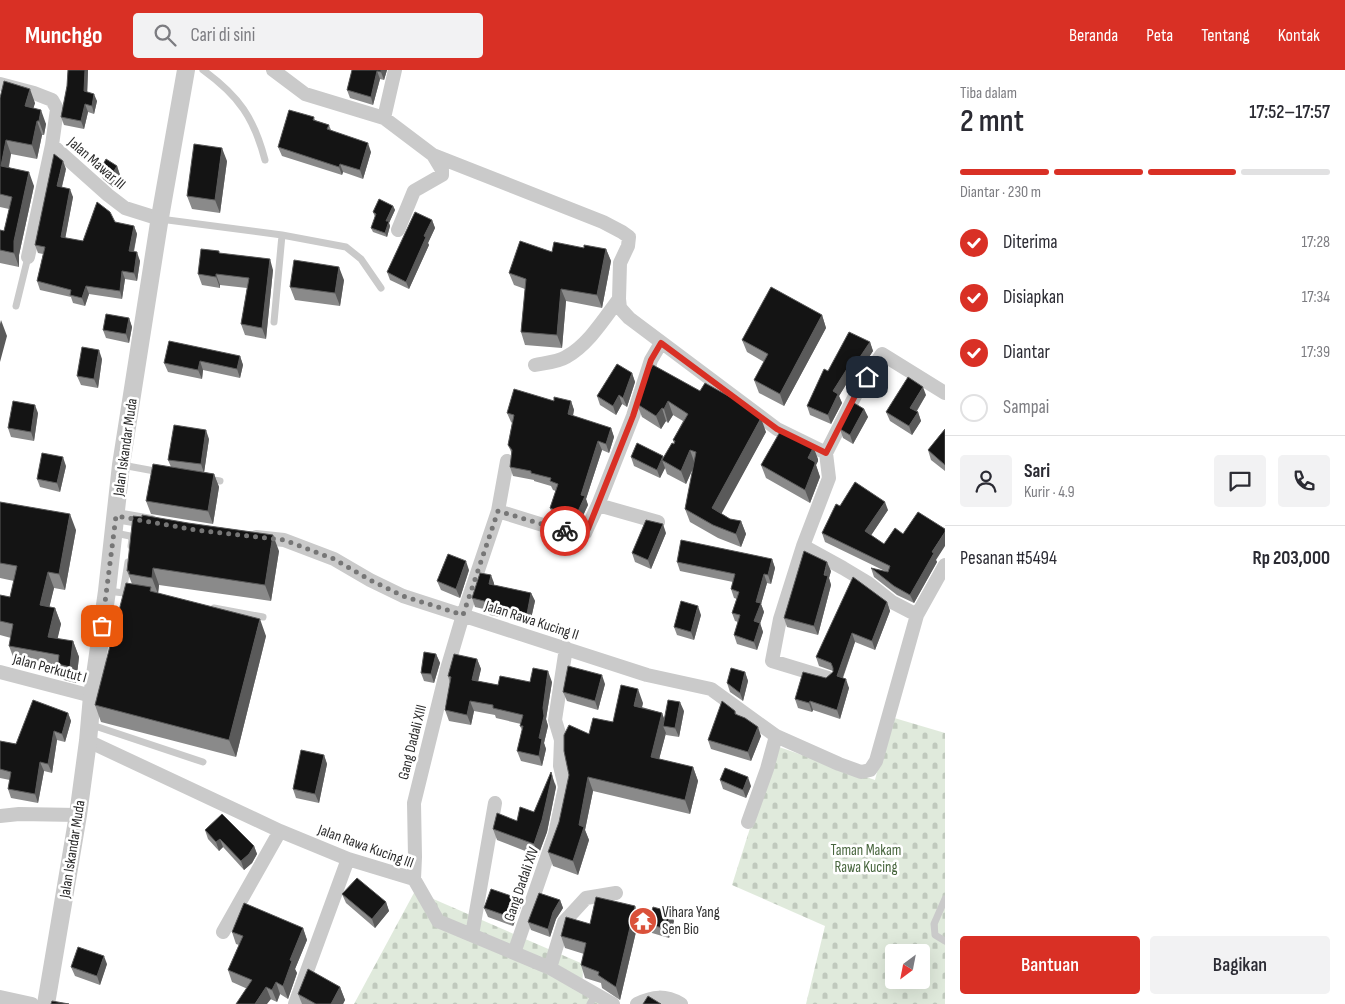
<!DOCTYPE html>
<html lang="id">
<head>
<meta charset="utf-8">
<style>
  body { margin:0; font-family:"Sofia Sans Condensed",sans-serif; background:#f2f2f3; color:#2b2b33; height:100vh; display:flex; flex-direction:column; font-size:19px; white-space:nowrap }
  * { box-sizing:border-box; margin:0 }
  p { font-size:16px; color:#7c7c81 }
  .icon { flex:none; width:28px; height:28px; fill:none; stroke:currentColor; stroke-width:2; stroke-linecap:round; stroke-linejoin:round }
  .map { position:relative; flex:1; overflow:hidden }
  .details { display:flex; flex-direction:column; background:#fff; width:400px }
  .details>* { flex:none }
  .needle { width:32px; rotate:212deg }
  .buttons { position:absolute; left:885px; top:874px; display:grid; gap:10px }
  .buttons a { display:grid; place-items:center; width:45px; height:45px; border-radius:5px; background:#fff; box-shadow:0 5px 20px #0002; font-size:25px }
  .pin { position:absolute; display:grid; place-items:center; width:42px; height:42px; color:#fff; margin:-21px; border-radius:10px; box-shadow:0 2px 8px #0006 }
  .courier { position:absolute; display:grid; place-items:center; width:50px; height:50px; margin:-25px; border:4px solid #d93025; border-radius:50%; background:#fff; color:#222; box-shadow:0 1px 6px #0007 }
  .summary em { font-style:normal; font-weight:600 }
  .summary div { display:flex; flex-direction:column-reverse }
  .summary { display:flex; align-items:center; justify-content:space-between; height:85px; padding:0 15px }
  h1 { font-size:32px; font-weight:600; line-height:38px }
  .bar { display:grid; grid-template-columns:repeat(4,1fr); gap:8px 5px; align-content:center; height:60px; padding:0 15px }
  .bar i { height:6px; border-radius:4px; background:#e1e1e2 }
  .bar .selected { background:#d93025 }
  .bar p { grid-column:span 4 }
  .line { display:flex; align-items:center; gap:12px; padding:0 15px; border-top:1px solid #e1e1e2 }
  .line div { flex:1 }
  .round { display:grid; place-items:center; flex:none; width:52px; height:52px; border-radius:5px; background:#f2f2f3 }
  ol { padding:0 15px; list-style:none }
  li { display:flex; align-items:center; gap:15px; height:55px }
  li p { margin-inline-start:auto }
  li .icon { padding:5px; border-radius:50%; background:#d93025; color:#fff; stroke-width:4 }
  li:last-child { color:#7c7c81 }
  li i { width:28px; height:28px; border:2px solid #e1e1e2; border-radius:50% }
  .action { display:flex; gap:10px; margin-top:auto; padding:10px 15px }
  .action a { flex:1; height:58px; border-radius:5px; background:#d93025; color:#fff; font-size:20px; font-weight:600; line-height:58px; text-align:center }
  .action a+a { background:#f2f2f3; color:#2b2b33 }
  header { display:flex; align-items:center; gap:30px; box-sizing:border-box; height:70px; padding:0 25px; background:#d93025; color:#fff }
  header strong { font-size:24px }
  nav { display:flex; gap:28px; margin-inline-start:auto; font-size:18px }
  .search { width:350px; height:45px; background:#f2f2f3; display:flex; align-items:center; gap:12px; box-sizing:border-box; padding:0 18px; border-radius:5px; color:#7c7c81; font-size:19px }
  main { display:flex; flex:1; min-height:0 }
  .map>svg:first-child { display:block }
</style>
</head>
<body>
<header>
<strong>Munchgo</strong>
<div class="search"><svg class="icon" aria-label="search" viewBox="0 0 24 24"><circle cx="10" cy="10" r="6"/><path d="M15 15l6 6"/></svg>Cari di sini</div>
<nav><a>Beranda</a><a>Peta</a><a>Tentang</a><a>Kontak</a></nav>
</header>
<main>
<div class="map">
<svg width="945" height="934" viewBox="0 0 945 934">
  <defs>
    <pattern id="cemetery-stones" width="16" height="16" patternUnits="userSpaceOnUse" patternTransform="scale(1.25)"><rect width="16" height="16" fill="#e0eadc"/><path d="M2 7V4a2 2 0 0 1 4 0v3zM10 15v-3a2 2 0 0 1 4 0v3z" fill="#c0c9bd"/></pattern>
  </defs>
  <rect width="100%" height="100%" fill="#fff"/>
  <path fill="url(#cemetery-stones)" fill-rule="evenodd" d="M891,647L945,663V934H806L825,856L732,815L776,676L875,710ZM894,882H921V910H894Z
    M415,821L583,894L582,918L605,934H354Z"/>
  <g fill="none" stroke-linecap="round" stroke-linejoin="round">
    <path stroke="#cacaca" stroke-width="7" d="M203,0C239,26 254,48 265,90
      M160,149L282,165L346,177L361,189L381,218
      M16,236L28,187
      M274,252L282,165
      M122,395L160,402
      M208,409L220,411
      M115,463L130,466L132,469L131,476
      M108,521L132,524
      M123,523L128,492
      M214,538L263,547
      M89,654L203,692
      M945,829L934,854L935,865L945,871
      M590,934L595,925"/>
    <path stroke="#cacaca" stroke-width="14" d="M273,0L305,24L384,48L433,85L603,152L622,162L629,167L628,176L620,193L619,229L620,238L629,248L777,359L826,383L829,408L803,476L780,549L772,591L828,608
      M0,14L34,23L52,30L57,39L52,75L108,125L125,138L160,149
      M384,48L395,0
      M398,160L414,121L442,105V100L433,85
      M28,187L52,75
      M535,295C545,293 558,292 566,287C588,275 604,249 619,229
      M826,383L859,318L882,284L945,323
      M598,435L658,452
      M498,441L575,465L581,466L585,463L598,435L633,346L651,290L661,273
      M116,446L151,452
      M256,467L284,470L334,489L370,510L403,526L647,605L711,619L776,666L839,694L861,702L870,700L876,691L917,545L945,495
      M803,476L843,498L868,513L892,532L917,545
      M0,602L92,626
      M88,671L280,761L348,789L414,809L438,851L550,898L613,934
      M0,746L19,744L78,745
      M748,752L767,699L776,666
      M414,809L415,787L414,733L447,599L463,545L498,441L507,391
      M223,862L280,761
      M472,865L495,733
      M514,883L555,764L565,717L560,696L561,670L555,650L566,578
      M550,898L564,852L586,828L616,823
      M0,927L32,934
      M295,934L348,789
      M637,934C653,926 665,925 681,934"/>
    <path stroke="#cacaca" stroke-width="18" d="M46,934L78,745L88,671L92,626L107,521L121,395L159,153L186,0"/>
  </g>
  <path fill="#8a8a8a" d="M68,0H88L87,22L97,31L94,44L88,42L84,59L64,55L61,47L67,16Z
    M352,0H387L384,10L380,9L373,35L350,28L347,20Z
    M0,28L35,33L33,38L46,54L44,65H42L37,89L11,84L9,97L34,116L19,185V197L0,193V160L4,161L9,139L0,137Z
    M314,47L315,50L329,55L331,60L371,82L363,109L343,102L342,105L282,86L278,77Z
    M227,91L220,143L192,139L187,126Z
    M117,96L120,105L113,117L103,109L100,100Z
    M66,99L62,117L73,127L65,168L83,171L115,152L134,156L137,164L134,182L140,191L137,211L125,209L122,229L89,224L85,236L73,233L71,227L40,220L37,211L43,184L38,183L35,175Z
    M393,136L395,140L389,153L390,156L387,167L373,162L371,158L375,147L373,142Z
    M432,150L435,158L428,173L429,175L409,219L390,210L387,202Z
    M584,178L606,179L611,191L602,238L566,231L562,278L525,275L521,262L525,219L514,215L509,203Z
    M219,181V183L273,200L266,269L245,265L241,254L247,218L220,215V218L202,215L198,204Z
    M344,210L340,236L295,230L290,217Z
    M822,245L826,258L784,336L759,323L754,310L764,292L747,282L742,270Z
    M129,248L132,257L129,273L106,268L103,260Z
    M870,272L873,281L859,302L855,300L839,326L842,333L831,354L810,345L807,336L828,301Z
    M240,286L243,295L240,308L203,300L202,309L168,302L164,293Z
    M102,289L98,318L81,315L77,306Z
    M632,303L635,312L627,337L622,334L616,345L600,335L597,326Z
    M645,308L766,362L721,443L730,449L741,451L746,464L741,477L718,468L690,452L685,439L693,398L686,414L667,404L665,398L660,408L634,396L631,387H664L674,374L673,370L683,351L673,345L668,353L666,351L661,359L642,347L637,334Z
    M926,325L917,341L918,342L921,351L912,365L890,351L886,342Z
    M554,331H571L574,340L573,346L611,358L614,367L609,383L602,380L586,429L588,435L578,456L553,446L550,438L556,421L553,420L551,416L534,411V410L513,406L510,397L512,384L508,375L512,353L511,352L507,343Z
    M864,339L868,347L853,374L843,368L840,359Z
    M38,343L34,371L11,367L8,358Z
    M945,359V401L931,390L928,380Z
    M209,369L204,402L214,404L219,417L213,454L151,444L146,431L171,397L168,390Z
    M818,389V391L816,395L820,407L810,433L766,408L761,395Z
    M66,396L60,422L40,417L37,409Z
    M0,432L76,460L65,520L54,518L49,537L55,538L61,554L57,569L73,571L79,587L76,613L64,610L61,600L15,592L9,576L11,568L0,565V525L10,527L14,511L0,508Z
    M840,436L888,440L871,465L884,474L936,490L937,492L914,533L897,525L874,507L871,498L887,502L825,472L822,463Z
    M666,463L651,499L635,492L632,483Z
    M279,481L271,531L159,515L158,523L266,566L236,687L101,652L95,635L132,514L127,501Z
    M772,489L775,498L771,514L767,513L761,534L764,542L760,553L763,562L757,580L737,574L734,565L738,552L735,551L732,543L737,529L734,528L731,519L733,512L680,501L677,492Z
    M469,500L460,528L441,520L437,511Z
    M831,501L829,508L831,515L818,565L787,557L784,548Z
    M494,513V515L531,523L535,531L530,553L490,545L488,540L475,537L472,528Z
    M887,532L890,541L875,580L855,572L843,608L849,618L840,649L813,640L812,642L798,638L795,629L826,608L833,602V601L819,596L816,587Z
    M701,545L694,570L677,565L674,557Z
    M436,584L440,593L434,613L424,611L421,603Z
    M477,589L481,599L478,611L498,615L530,612H552L546,649L548,656L544,673L546,679L542,696L521,691L517,681L522,660L520,656L521,654L496,648L495,645L474,641L471,655L449,651L445,640L450,613L448,606Z
    M745,602L748,611L743,631L730,622L727,613Z
    M605,614L598,640L567,631L563,622Z
    M643,633L642,637L662,643L664,649L684,641L679,667L666,665V663L659,689L693,697L698,711L690,744L593,721L585,760L589,770L578,805L553,796L548,782L613,652Z
    M735,641L737,645L761,666L751,691L711,679L708,670Z
    M68,643L71,651L65,672L57,670L52,703L44,701L38,733L11,728L8,719L10,710L0,708V671L16,674Z
    M324,685L327,694L319,733L296,728L293,719Z
    M720,710L751,716L746,728L723,719Z
    M555,713L556,717L547,762L538,786L497,770L493,759L517,751L534,742Z
    M205,760L254,776L257,784L252,793L244,800L223,777L219,781L208,769Z
    M342,824L386,832L389,841L375,858L346,833Z
    M560,830L563,838L556,849L550,867L531,860L528,852Z
    M635,836L639,849L620,930L602,918L601,913L585,908L581,895L584,884L565,878L561,866Z
    M521,837L513,856L488,847L484,838Z
    M674,851L669,868L652,863L648,854Z
    M303,858L307,870L295,899L297,903L288,929L280,924L277,932L232,912L228,900L239,875L236,874L232,862Z
    M107,894L100,915L75,906L71,897Z
    M340,917L345,930L343,934H302L298,924Z"/>
  <path fill="#5a5a5a" d="M85,0H88L87,29L84,21Z
    M381,0H387L384,10L381,2Z
    M377,1L380,9L373,35L371,27Z
    M30,19L35,33L30,50L25,36Z
    M94,24L97,31L94,44L92,36Z
    M85,34L88,42L84,59L81,51Z
    M41,40L46,54L44,65L39,51Z
    M37,51L42,65L37,89L32,75Z
    M6,70L11,84L6,110L1,96Z
    M368,73L371,82L363,109L360,100Z
    M222,78L227,91L220,143L215,130Z
    M63,91L66,99L60,124L57,116Z
    M340,94L343,102L342,105L339,97Z
    M117,96L120,105L113,117L109,109Z
    M29,102L34,116L19,185V197L14,183V171Z
    M70,119L73,127L64,175L61,167Z
    M393,136L395,140L389,153L390,156L387,167L385,163L386,151Z
    M432,150L435,158L428,173L429,175L409,219L406,212L424,166Z
    M134,156L137,164L132,189L129,181Z
    M606,179L611,191L602,238L597,225Z
    M137,182L140,191L137,211L134,203Z
    M270,189L273,200L266,269L262,258Z
    M339,197L344,210L340,236L335,223Z
    M122,201L125,209L122,229L120,221Z
    M216,204L220,215V218L216,207Z
    M86,216L89,224L85,236L82,228Z
    M561,219L566,231L562,278L557,265Z
    M822,245L826,258L784,336L780,324Z
    M129,248L132,257L129,273L126,264Z
    M1,250L7,266L0,292V254Z
    M870,272L873,281L859,302L856,293Z
    M99,280L102,289L98,318L94,309Z
    M240,286L243,295L240,308L237,299Z
    M200,291L203,300L202,309L198,300Z
    M852,291L855,300L839,326L842,333L831,354L828,345L833,321Z
    M632,303L635,312L627,337L623,328Z
    M923,317L926,325L913,347L910,338Z
    M619,325L622,334L616,345L613,336Z
    M571,331L574,340L571,353L568,344Z
    M668,331L673,345L668,353L664,339Z
    M35,335L38,343L34,371L31,362Z
    M662,338L666,351L661,359L656,346Z
    M864,339L868,347L853,374L850,365Z
    M918,342L921,351L912,365L909,356Z
    M761,348L766,362L717,452L712,438Z
    M611,358L614,367L609,383L606,374Z
    M206,360L209,369L204,403L201,394Z
    M598,371L602,380L586,429L588,435L578,456L575,448L581,425Z
    M813,376L818,389V391L816,395L820,407L810,433L805,420L808,388Z
    M690,380L695,394L686,414L681,401Z
    M663,386L666,393L662,390L665,398L660,408L657,400Z
    M63,387L66,396L60,422L57,413Z
    M214,404L219,417L213,454L208,441Z
    M885,432L888,440L868,470L865,461Z
    M70,444L76,460L65,520L59,504Z
    M741,451L746,464L741,477L736,464Z
    M663,454L666,463L651,499L648,490Z
    M945,462V476L936,490L937,492L914,533L910,525L932,482Z
    M273,465L279,481L271,531L265,515Z
    M772,489L775,498L771,514L768,505Z
    M466,491L469,500L460,528L456,519Z
    M827,492L831,501L829,508L831,515L818,565L814,556Z
    M153,498L159,515L158,524L152,508Z
    M48,502L54,518L46,551L40,535Z
    M764,504L767,513L761,534L764,542L758,560L754,551L756,532Z
    M491,505L494,513L493,523L489,514Z
    M531,523L535,531L530,553L527,544Z
    M887,532L890,541L875,580L872,571Z
    M698,536L701,545L694,570L691,562Z
    M55,538L61,554L54,584L48,567Z
    M260,549L266,566L236,687L229,670Z
    M760,553L763,562L757,580L754,572Z
    M852,563L855,572L840,615L837,606Z
    M73,571L79,587L76,613L70,597Z
    M436,584L440,593L434,613L431,604Z
    M477,589L481,599L476,620L472,610Z
    M548,601L552,612L546,649L548,656L544,673L546,679L542,696L539,686V668Z
    M745,602L748,611L743,631L740,623Z
    M602,605L605,614L598,640L595,631Z
    M846,609L849,618L840,649L837,640Z
    M638,619L643,633L639,649L634,636Z
    M470,631L474,641L471,655L467,645Z
    M810,631L813,640L812,642L809,633Z
    M680,632L684,641L679,667L675,658Z
    M68,643L71,651L65,672L62,664Z
    M662,643L667,656H663L666,663L656,701L651,687Z
    M758,657L761,666L751,691L748,682Z
    M54,661L57,670L52,703L48,694Z
    M324,685L327,694L319,733L315,724Z
    M40,692L44,701L38,733L35,724Z
    M693,697L698,711L690,744L685,730Z
    M551,702L556,717L547,762L538,786L534,774Z
    M588,707L593,721L585,760L589,770L578,805L573,791L579,755Z
    M748,707L751,716L746,728L743,720Z
    M220,769L223,777L219,781L216,772Z
    M254,776L257,784L252,793L244,800L241,791Z
    M517,828L521,837L513,856L510,847Z
    M560,830L563,838L556,849L550,867L548,859L553,842Z
    M386,832L389,841L375,858L372,849Z
    M635,836L639,849L620,930L616,917Z
    M671,842L674,851L669,868L666,859Z
    M303,858L307,870L295,899L297,903L288,929L283,916L290,890Z
    M104,886L107,894L100,915L97,906Z
    M276,912L280,924L277,932L272,920Z
    M266,917L271,929L267,934H255Z
    M340,917L345,930L343,934H331Z"/>
  <path fill="#141414" stroke="#5a5a5a" d="M68,0H85L84,21L94,24L92,36L85,34L81,51L61,47L67,16Z
    M352,0H381V2L377,1L371,27L347,20Z
    M4,11L30,19L25,36L41,40L39,51H37L32,75L6,70L1,96L29,102L14,171V183L0,180V160L4,161L12,127L0,124V28Z
    M289,40L314,47L313,50L329,55L327,59L368,73L360,100L340,94L339,97L278,77Z
    M194,74L222,78L215,130L187,126Z
    M54,84L63,91L57,116L70,119L61,167L83,171L97,132L110,142L115,152L134,156L129,181L137,182L134,203L122,201L120,221L86,216L82,228L70,225L71,220L37,211L45,177L35,175Z
    M106,89L117,96L109,109L100,100Z
    M379,129L393,136L386,151H389L385,163L371,158L376,144L373,142Z
    M415,142L432,150L424,166L426,167L406,212L387,202Z
    M520,171L552,182L554,172L584,178V175L606,179L597,225L561,219L557,265L521,262L526,209L509,203Z
    M201,179L219,181V183L270,189L262,258L241,254L249,208L216,204V207L198,204Z
    M294,190L339,197L335,223L290,217Z
    M771,217L822,245L780,324L754,310L768,284L742,270Z
    M106,244L129,248L126,264L103,260Z
    M849,262L870,272L856,293L852,291L833,321L838,324L828,345L807,336L824,299L828,301Z
    M169,271L240,286L237,299L200,291L198,300L164,293Z
    M82,277L99,280L94,309L77,306Z
    M617,294L632,303L623,328L619,325L613,336L597,326Z
    M653,295L700,321L705,313L739,332L761,348L712,438L730,449L741,451L736,464L713,455L685,439L696,382L690,380L681,401L662,390L672,373L674,374L675,371L673,370L688,344L668,331L664,339L662,338L656,346L637,334L645,308Z
    M908,307L923,317L910,338L918,342L909,356L886,342Z
    M514,319L554,331V327L571,331L568,344L611,358L606,374L598,371L581,425L585,426L575,448L550,438L558,414L550,411L551,408L531,403V401L510,397L512,380L508,375L514,345L507,343Z
    M13,331L35,335L31,362L8,358Z
    M854,333L864,339L850,365L840,359Z
    M174,355L206,360L201,394L168,390Z
    M945,359V395L928,380Z
    M781,360L813,376V378L808,388L815,392V394L805,420L761,395Z
    M637,373L663,386L657,400L631,387Z
    M42,383L63,387L57,413L37,409Z
    M153,394L214,404L208,441L146,431Z
    M855,412L885,432L865,461L884,474L895,458L903,464L918,442L945,459V462L932,482L934,483L910,525L894,516L871,498L888,502L890,496L822,463L836,434L840,436Z
    M0,432L70,444L59,504L48,502L40,535L55,538L48,567L73,571L70,597L58,594L59,585L9,576L13,554L0,551V525L10,527L17,496L0,493Z
    M142,445L188,453L273,465L265,515L153,498L152,508L129,504V501H127L133,446L142,447Z
    M646,450L663,454L648,490L632,483Z
    M681,470L772,489L768,505L764,504L756,532L761,533L754,551L760,553L754,572L734,565L740,545L732,543L739,522L731,519L735,504L677,492Z
    M804,481L827,492L824,505L828,506L814,556L784,548Z
    M448,484L466,491L456,519L437,511Z
    M480,503L491,505L489,514L531,523L527,544L487,536L488,532L472,528Z
    M853,507L887,532L872,571L852,563L837,606L846,609L837,640L810,631L809,633L795,629L803,602L826,608L833,602V598L831,593L816,587Z
    M126,513L151,517L150,521L260,549L229,670L95,635Z
    M681,531L698,536L691,562L674,557Z
    M424,582L436,584L431,604L421,603Z
    M454,584L477,589L472,610L498,615L500,606L530,612L533,598L548,601L543,638L544,646L539,668L542,669L539,686L517,681L523,656H520L523,645L493,638V635L470,631L467,645L445,640L451,607L448,606Z
    M568,596L602,605L595,631L563,622Z
    M731,598L745,602L740,623L727,613Z
    M621,615L638,619L634,636L662,643L651,687L693,697L685,730L588,707L579,755L584,757L573,791L548,782L559,752L569,705L564,681V665L569,655L589,664L593,648L613,652Z
    M33,630L68,643L62,664L54,661L48,694L40,692L35,724L8,719L11,702L0,699V671L16,674Z
    M668,630L680,632L675,658L663,656Z
    M722,631L735,641V644L745,648L758,657L748,682L708,670Z
    M301,680L324,685L315,724L293,719Z
    M725,698L748,707L743,720L720,710Z
    M551,702L552,706L542,750L534,774L493,759L497,743L517,751L520,737L534,742Z
    M222,744L254,776L249,784L241,791L220,769L216,772L205,760Z
    M357,808L386,832L372,849L342,824Z
    M491,819L517,828L510,847L484,838Z
    M539,823L560,830L553,842L548,859L528,852Z
    M596,827L635,836L616,917L598,905L599,902L581,895L586,873L561,866L566,847L590,854Z
    M244,833L303,858L290,890L292,891L283,916L276,912L272,920L266,917L255,934H236L252,910L228,900L243,866L232,862Z
    M653,837L671,842L666,859L648,854Z
    M78,877L104,886L97,906L71,897Z
    M308,899L340,917L331,934H316L298,924Z
    M648,926L661,934H643Z
    M52,931L69,934H51Z"/>
  <g fill="none" stroke-linecap="round" stroke-linejoin="round">
    <path stroke="#767676" stroke-width="5" stroke-dasharray="0 9" d="M102,556L116,446L196,460L284,470L334,489L370,510L403,526L463,545L498,441L565,461"/>
    <path stroke="#d93025" stroke-width="6" d="M565,461L581,466L588,459L633,346L651,290L661,273L777,359L826,383L859,318L867,307"/>
  </g>
  <defs>
    <symbol id="temple-disc" viewBox="-11 -11 22 22"><circle r="9.5" fill="#da513a" stroke="#fff"/><path d="M0-6L5-2H3V0L6.5 2.5H4V6H1.5V3h-3V6H-4V2.5H-6.5L-3 0V-2H-5Z" fill="#fff"/></symbol>
  </defs>
  <g fill-rule="evenodd">
    <use href="#temple-disc" x="627" y="835" width="32" height="32"/>
  </g>
  <g text-anchor="middle" stroke-width="5" stroke-linejoin="round" paint-order="stroke">
    <g font-size="15" fill="#2d2d2d" stroke="#fff">
      <text transform="translate(97 93) rotate(41)" y="5">Jalan Mawar III</text>
      <text transform="translate(125 377) rotate(-82)" y="5">Jalan Iskandar Muda</text>
      <text transform="translate(532 550) rotate(18)" y="5">Jalan Rawa Kucing II</text>
      <text transform="translate(50 598) rotate(15)" y="5">Jalan Perkutut I</text>
      <text transform="translate(412 672) rotate(-76)" y="5">Gang Dadali XIII</text>
      <text transform="translate(366 776) rotate(20)" y="5">Jalan Rawa Kucing III</text>
      <text transform="translate(72 779) rotate(-81)" y="5">Jalan Iskandar Muda</text>
      <text transform="translate(521 814) rotate(-71)" y="5">Gang Dadali XIV</text>
    </g>
    <g font-size="15" fill="#48663e" stroke="#fff">
      <text x="866" y="785">Taman Makam<tspan x="866" dy="17">Rawa Kucing</tspan></text>
    </g>
    <g font-size="15" fill="#2d2d2d" stroke="#fff" text-anchor="start">
      <text x="662" y="847">Vihara Yang<tspan x="662" dy="17">Sen Bio</tspan></text>
    </g>
  </g>
</svg>
<div class="buttons">
<a><svg class="needle" viewBox="-14 -14 28 28"><path d="M0-13l5 13h-10z" fill="#e53935"/><path d="M0 13l5-13h-10z" fill="#7c7c81"/></svg></a>
</div>
<div class="pin" style="left:102px;top:556px;background:#ea580c"><svg class="icon" aria-label="bag" viewBox="0 0 24 24"><path d="M5 8h14l-1 12H6zM9 8a3 3 0 0 1 6 0"/></svg></div>
<div class="pin" style="left:867px;top:307px;background:#1f2937"><svg class="icon" aria-label="home" viewBox="0 0 24 24"><path d="M3 11l9-7 9 7M6 9v11h12V9"/></svg></div>
<div class="courier" style="left:565px;top:461px"><svg class="icon" aria-label="bike" viewBox="0 0 24 24"><circle cx="6" cy="16" r="4"/><circle cx="18" cy="16" r="4"/><path d="M6 16l4-8h5l3 8M10 8l3 8H6M13 5h3"/></svg></div>
</div>
<section class="details">
<div class="summary"><div><h1>2 mnt</h1><p>Tiba dalam</p></div><em>17:52–17:57</em></div>
<div class="bar"><i class="selected"></i><i class="selected"></i><i class="selected"></i><i></i><p>Diantar · 230 m</p></div>
<ol>
<li><svg class="icon" aria-label="check" viewBox="0 0 24 24"><path d="M5 12l5 5 9-10"/></svg>Diterima<p>17:28</p></li>
<li><svg class="icon" aria-label="check" viewBox="0 0 24 24"><path d="M5 12l5 5 9-10"/></svg>Disiapkan<p>17:34</p></li>
<li><svg class="icon" aria-label="check" viewBox="0 0 24 24"><path d="M5 12l5 5 9-10"/></svg>Diantar<p>17:39</p></li>
<li><i></i>Sampai</li>
</ol>
<div class="line" style="height:90px"><a class="round"><svg class="icon" aria-label="person" viewBox="0 0 24 24"><circle cx="12" cy="8" r="4"/><path d="M4 21q1-7 8-7t8 7"/></svg></a><div><b>Sari</b><p>Kurir · 4.9</p></div><a class="round"><svg class="icon" aria-label="chat" viewBox="0 0 24 24"><path d="M4 5h16v11H9l-5 4z"/></svg></a><a class="round"><svg class="icon" aria-label="phone" viewBox="0 0 24 24"><path d="M5 4h4l2 5-3 2q2 4 5 5l2-3 5 2v4C11 20 4 13 5 4z"/></svg></a></div>
<div class="line" style="height:65px"><div>Pesanan #5494</div><b>Rp 203,000</b></div>
<div class="action"><a>Bantuan</a><a>Bagikan</a></div>
</section>
</main>
</body>
</html>
